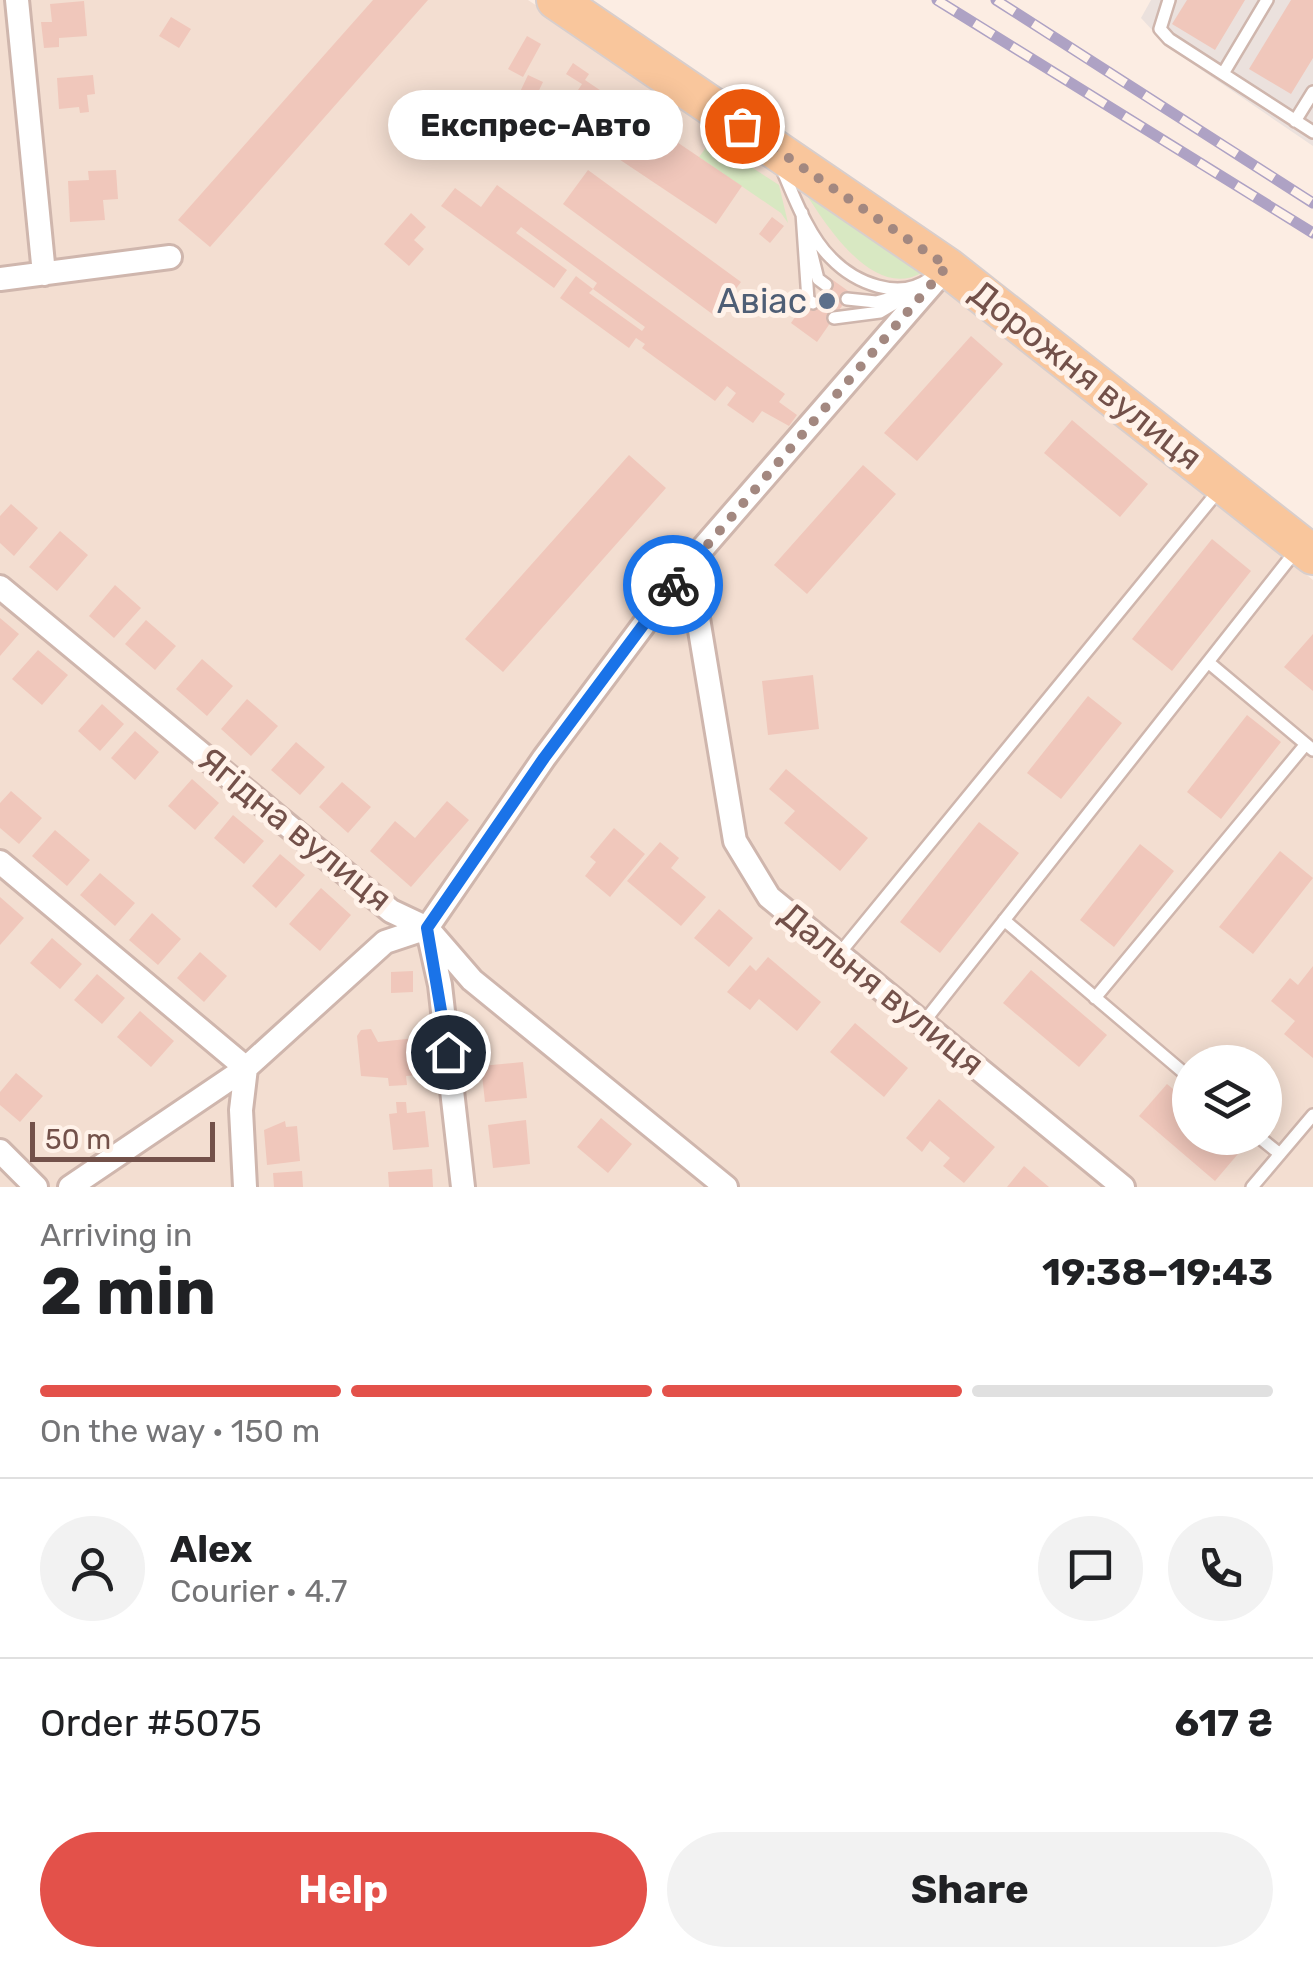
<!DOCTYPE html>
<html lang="en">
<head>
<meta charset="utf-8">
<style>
  body { margin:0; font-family:Rubik,sans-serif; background:#f2f2f2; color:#202124; height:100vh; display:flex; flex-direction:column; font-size:38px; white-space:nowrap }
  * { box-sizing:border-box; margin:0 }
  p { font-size:32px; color:#757577 }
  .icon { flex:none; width:55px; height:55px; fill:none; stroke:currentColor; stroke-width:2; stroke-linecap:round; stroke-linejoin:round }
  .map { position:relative; height:1187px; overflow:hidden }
  .details { display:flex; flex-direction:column; background:#fff; flex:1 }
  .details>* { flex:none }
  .fabs { position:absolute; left:1172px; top:1045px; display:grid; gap:20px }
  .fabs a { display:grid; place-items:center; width:110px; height:110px; border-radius:50%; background:#fff; box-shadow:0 5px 25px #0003; font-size:50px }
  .scale { position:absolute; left:30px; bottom:25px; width:185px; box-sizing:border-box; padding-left:10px; border:5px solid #73514a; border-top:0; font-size:28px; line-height:35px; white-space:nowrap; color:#73514a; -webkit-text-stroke:8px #fff2e9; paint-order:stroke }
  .pin { position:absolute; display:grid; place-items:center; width:85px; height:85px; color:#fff; margin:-42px; border:5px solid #fff; border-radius:50%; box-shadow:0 2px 10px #0007 }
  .courier { position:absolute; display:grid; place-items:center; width:100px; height:100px; margin:-50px; border:8px solid #1a73e8; border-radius:50%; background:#fff; color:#222; box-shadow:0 2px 12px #0007 }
  .bubble { position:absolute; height:70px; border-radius:35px; background:#fff; box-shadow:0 5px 25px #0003; font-size:32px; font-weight:700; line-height:70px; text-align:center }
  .overview em { font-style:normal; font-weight:700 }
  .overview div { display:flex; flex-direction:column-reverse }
  .overview { display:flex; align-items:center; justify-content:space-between; height:170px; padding:0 40px }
  h1 { font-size:65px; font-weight:700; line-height:75px }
  .bar { display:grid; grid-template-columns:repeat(4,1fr); gap:15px 10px; align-content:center; height:120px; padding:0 40px }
  .bar i { height:12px; border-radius:8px; background:#e0e0e0 }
  .bar .selected { background:#e3514a }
  .bar p { grid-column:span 4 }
  .line { display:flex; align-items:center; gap:25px; padding:0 40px; border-top:2px solid #e0e0e0 }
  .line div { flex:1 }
  .round { display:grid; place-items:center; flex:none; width:105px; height:105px; border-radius:52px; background:#f2f2f2 }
  .primary-button { display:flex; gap:20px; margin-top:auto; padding:20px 40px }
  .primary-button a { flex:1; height:115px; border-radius:60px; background:#e3514a; color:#fff; font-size:40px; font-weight:700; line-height:115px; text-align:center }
  .primary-button a+a { background:#f2f2f2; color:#202124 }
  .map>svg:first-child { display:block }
</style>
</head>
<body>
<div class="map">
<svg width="1313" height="1187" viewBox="0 0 1313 1187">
  <rect width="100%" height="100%" fill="#fcede3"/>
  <path fill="#f3ded1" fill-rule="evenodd" d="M0,0H528L899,246L1313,580V1187H0ZM1190,1062H1265V1138H1190Z"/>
  <path fill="#ebe1dd" d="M1151,0H1313V146L1168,47L1141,18Z"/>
  <path fill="#d8e8c2" d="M711,141L779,185L788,223L781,213L699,157Z
    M793,173L923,272C869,305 816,209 793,173Z"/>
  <path fill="#f0c7bb" d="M373,0H428L210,247L178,220Z
    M1187,0H1245L1215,50L1172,24Z
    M1291,0H1313V58L1291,94L1249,69Z
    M84,1L87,36L59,38V47L44,48L41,22H52L50,4Z
    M171,17L191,29L179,48L159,36Z
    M527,36L541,44L523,77L508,69Z
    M573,63L589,74L585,80L742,186L716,224L559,119L582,84L566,74Z
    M93,75L95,94L87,95L89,112L80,113L79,107L59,109L57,78Z
    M528,75L543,82L518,134L503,128Z
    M116,170L118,199L103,200L105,220L70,222L68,181L89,180L88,171Z
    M588,170L741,282L715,316L563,204Z
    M497,185L785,394L779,402L797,415L789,426L762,411L753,423L727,405L736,393L727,386L715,401L642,348L645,344L636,338L629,348L560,298L576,276L593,289L589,293L642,331L645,327L593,289L597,283L521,227L516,233L567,270L554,288L441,206L455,188L481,207Z
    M411,213L426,227L414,240L424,249L409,266L384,244Z
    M772,217L784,226L770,243L759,234Z
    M830,278L851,293L817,342L791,323L799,311L804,315Z
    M971,336L1003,364L917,461L884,433Z
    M1072,420L1148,484L1120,517L1044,453Z
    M629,455L666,488L503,672L465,639Z
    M863,465L896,494L807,594L774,565Z
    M11,504L38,528L14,556L0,543V516Z
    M60,531L88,555L57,591L29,567Z
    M1212,539L1251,571L1172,671L1132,639Z
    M115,585L141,608L114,638L89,616Z
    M0,618L19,634L0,656Z
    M146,620L176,646L155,670L125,644Z
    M1313,634V691L1284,667Z
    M38,650L68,675L42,705L12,679Z
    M202,659L233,686L207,716L176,689Z
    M813,675L819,729L768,735L762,681Z
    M1088,696L1122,723L1061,799L1027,773Z
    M247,699L278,726L251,756L221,729Z
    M102,704L124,724L100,751L78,731Z
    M1247,715L1281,742L1221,819L1187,792Z
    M135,731L159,752L135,780L111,758Z
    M296,742L325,767L300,795L271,770Z
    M786,769L868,838L840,871L784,823L795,811L769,789Z
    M192,779L219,803L195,830L168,806Z
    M342,782L371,807L348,833L319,807Z
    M11,791L42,818L19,844L0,828V803Z
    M447,801L469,820L411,887L370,851L395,821L415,838Z
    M233,815L264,841L244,864L214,838Z
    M979,822L1019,853L940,953L900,922Z
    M614,828L645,854L610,897L585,876L596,862L590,857Z
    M55,830L90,860L67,886L32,856Z
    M660,842L679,858L671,868L706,897L681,926L627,881Z
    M1140,844L1174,871L1114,947L1080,920Z
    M1280,851L1313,878L1253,954L1219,927Z
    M280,854L305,875L276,908L252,886Z
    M100,873L135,903L115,926L80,895Z
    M321,888L351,915L320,951L289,924Z
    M0,897L24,918L0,945Z
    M719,909L753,938L729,967L694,938Z
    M152,913L181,939L158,965L129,940Z
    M52,938L82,964L60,989L30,963Z
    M200,952L227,976L204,1002L177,978Z
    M768,957L821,1002L797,1031L759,999L750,1010L727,992L750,965L756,971Z
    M1313,966V1058L1284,1034L1295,1021L1271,1001L1290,978L1298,985Z
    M1031,970L1107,1035L1079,1067L1003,1003Z
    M413,971V992L391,993V972Z
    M97,974L125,998L102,1024L74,1000Z
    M140,1011L174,1041L151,1067L117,1037Z
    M855,1023L908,1068L884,1097L830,1052Z
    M371,1029L378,1042L416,1038L419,1075L406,1076L407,1085L389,1086L388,1078L361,1076L357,1036L361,1030Z
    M523,1062L527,1098L485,1102L481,1066Z
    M16,1073L43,1096L20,1122L0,1105V1092Z
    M1167,1084L1190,1103V1138H1231L1243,1148L1215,1181L1139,1116Z
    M939,1099L995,1147L964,1183L943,1166L950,1158L930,1141L922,1152L906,1138Z
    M396,1102H406L407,1113L425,1111L429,1147L393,1150L389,1114L397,1113Z
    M601,1118L632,1144L608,1173L577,1147Z
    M526,1120L530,1164L493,1168L488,1125Z
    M285,1121L286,1127L297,1126L300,1161L267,1165L264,1130Z
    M1024,1166L1049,1187H1007Z
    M432,1169L433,1187H389L388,1172Z
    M302,1171L303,1187H274L273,1173Z"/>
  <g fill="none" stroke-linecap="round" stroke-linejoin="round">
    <defs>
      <path id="service" d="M1169,0L1160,29L1169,39L1313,132
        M1224,72L1267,0
        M1295,121L1313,92
        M782,169C794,197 809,237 831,258C855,283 899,301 929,279
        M802,213L808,300L813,303
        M808,239L818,279L826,285
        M847,299L876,302L902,295
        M834,318L880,312L912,293
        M1208,662L1313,750
        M1004,920L1190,1078
        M839,954L1219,490
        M1095,998L1306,744
        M923,1023L1298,548
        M1260,1138L1280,1154
        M1252,1187L1313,1115"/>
      <path id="minor" d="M17,0L44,274
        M0,279L170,257
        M689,564L735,841L769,897L1123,1187
        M0,587L391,911L427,928L472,980L726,1187
        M0,862L246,1068L241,1110L245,1187
        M428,931L440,985L463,1187
        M0,1151L36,1187
        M70,1187L246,1068L385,942L427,928L544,758L689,564L947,267"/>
      <path id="primary" d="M556,0L947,267L1313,555"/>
    </defs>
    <use href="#service" stroke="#cfb6ad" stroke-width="16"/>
    <use href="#minor" stroke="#cfb6ad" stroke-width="28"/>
    <use href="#primary" stroke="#d8cecc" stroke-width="42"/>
    <use href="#service" stroke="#fff" stroke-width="11"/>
    <use href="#minor" stroke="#fff" stroke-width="22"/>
    <use href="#primary" stroke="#f9c69c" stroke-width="38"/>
    <defs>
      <path id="rail" d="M937,0L1313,233
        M996,0L1313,203"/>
    </defs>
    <use href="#rail" stroke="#aea2c4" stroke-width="11"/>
    <use href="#rail" stroke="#fff2e9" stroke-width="8" stroke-dasharray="22" stroke-linecap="butt"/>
  </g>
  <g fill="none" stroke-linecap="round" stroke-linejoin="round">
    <path stroke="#a38880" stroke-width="10" stroke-dasharray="0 18" d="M673,585L947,266L742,126"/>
    <path stroke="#1a73e8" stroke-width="12" d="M448,1052L427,928L544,758L673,585"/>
  </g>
  <circle fill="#5c6f8a" stroke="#fff2e9" stroke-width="4" cx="827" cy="301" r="10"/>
  <g text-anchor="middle" stroke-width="10" stroke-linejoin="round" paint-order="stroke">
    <g font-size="35" fill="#4e5e75" stroke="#fff2e9" text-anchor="end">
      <text x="807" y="313">Авіас</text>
    </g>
    <g font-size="35" fill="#73514a" stroke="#fff2e9">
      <text transform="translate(1086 375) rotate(38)" y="12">Дорожня вулиця</text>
      <text transform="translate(295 829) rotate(39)" y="12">Ягідна вулиця</text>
      <text transform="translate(882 989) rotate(39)" y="12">Дальня вулиця</text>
    </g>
  </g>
</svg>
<div class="fabs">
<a><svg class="icon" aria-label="layers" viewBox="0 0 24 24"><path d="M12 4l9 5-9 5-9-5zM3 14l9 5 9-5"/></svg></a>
</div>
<div class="scale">50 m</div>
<div class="pin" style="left:742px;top:126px;background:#ea580c"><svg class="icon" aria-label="bag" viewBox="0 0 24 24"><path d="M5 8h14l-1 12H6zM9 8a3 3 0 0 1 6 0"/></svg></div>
<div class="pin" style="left:448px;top:1052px;background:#1f2937"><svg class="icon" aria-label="home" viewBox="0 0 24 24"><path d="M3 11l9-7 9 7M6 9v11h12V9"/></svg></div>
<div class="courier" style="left:673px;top:585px"><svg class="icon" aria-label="bike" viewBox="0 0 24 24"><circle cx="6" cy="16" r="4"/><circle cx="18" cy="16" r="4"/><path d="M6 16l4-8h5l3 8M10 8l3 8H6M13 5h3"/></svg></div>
<div class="bubble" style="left:388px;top:90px;width:295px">Експрес-Авто</div>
</div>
<section class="details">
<div class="overview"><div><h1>2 min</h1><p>Arriving in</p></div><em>19:38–19:43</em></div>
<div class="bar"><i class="selected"></i><i class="selected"></i><i class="selected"></i><i></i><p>On the way · 150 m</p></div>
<div class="line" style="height:180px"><a class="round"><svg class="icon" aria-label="person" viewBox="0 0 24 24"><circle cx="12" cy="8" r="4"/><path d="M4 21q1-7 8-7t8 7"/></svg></a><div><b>Alex</b><p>Courier · 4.7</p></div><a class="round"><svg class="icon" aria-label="chat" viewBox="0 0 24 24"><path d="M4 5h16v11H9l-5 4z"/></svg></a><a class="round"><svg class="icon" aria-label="phone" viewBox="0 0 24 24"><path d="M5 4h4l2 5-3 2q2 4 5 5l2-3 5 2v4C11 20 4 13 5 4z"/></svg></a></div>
<div class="line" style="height:130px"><div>Order #5075</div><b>617 ₴</b></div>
<div class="primary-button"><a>Help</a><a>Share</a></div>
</section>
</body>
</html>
